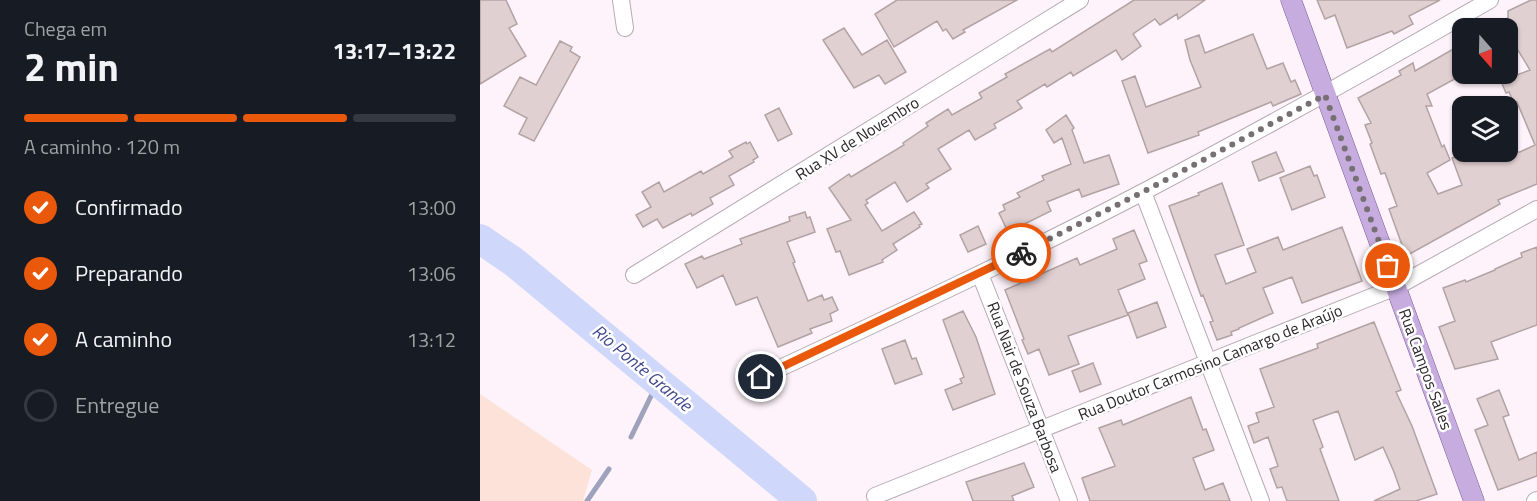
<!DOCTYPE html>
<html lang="pt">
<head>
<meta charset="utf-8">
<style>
  body { margin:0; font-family:"Titillium Web",sans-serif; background:#242831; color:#f1f3f6; height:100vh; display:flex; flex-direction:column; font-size:22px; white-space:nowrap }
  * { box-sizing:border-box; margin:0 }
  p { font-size:20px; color:#9ea1a6 }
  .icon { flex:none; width:33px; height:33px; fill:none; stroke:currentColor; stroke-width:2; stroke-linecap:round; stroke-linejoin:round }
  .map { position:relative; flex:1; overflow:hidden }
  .sheet { display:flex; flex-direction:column; background:#171b24; width:480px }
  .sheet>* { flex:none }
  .needle { width:39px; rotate:160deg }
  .controls { position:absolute; left:972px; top:18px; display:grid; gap:12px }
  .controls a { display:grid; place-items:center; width:66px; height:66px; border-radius:12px; background:#171b24; box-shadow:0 2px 4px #0004; font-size:30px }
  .pin { position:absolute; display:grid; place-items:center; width:51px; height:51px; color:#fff; margin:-26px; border:3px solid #fff; border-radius:50%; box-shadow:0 2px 6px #0007 }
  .courier { position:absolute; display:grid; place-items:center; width:60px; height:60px; margin:-30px; border:4px solid #ea580c; border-radius:50%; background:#fff; color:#222; box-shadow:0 2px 8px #0007 }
  .overview em { font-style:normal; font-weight:700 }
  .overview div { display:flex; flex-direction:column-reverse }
  .overview { display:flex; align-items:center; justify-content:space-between; height:102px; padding:0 24px }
  h1 { font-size:39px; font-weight:700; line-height:45px }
  .bar { display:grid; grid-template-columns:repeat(4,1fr); gap:9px 6px; align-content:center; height:72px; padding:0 24px }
  .bar i { height:8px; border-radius:4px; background:#363941 }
  .bar .current { background:#ea580c }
  .bar p { grid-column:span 4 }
  ol { padding:0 24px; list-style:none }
  li { display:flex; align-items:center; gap:18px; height:66px }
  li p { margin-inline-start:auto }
  li .icon { padding:6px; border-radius:50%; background:#ea580c; color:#fff; stroke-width:4 }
  li:last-child { color:#9ea1a6 }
  li i { width:33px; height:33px; border:3px solid #363941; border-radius:50% }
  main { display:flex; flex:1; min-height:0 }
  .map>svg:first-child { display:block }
</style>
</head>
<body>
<main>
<section class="sheet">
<div class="overview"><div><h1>2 min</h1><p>Chega em</p></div><em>13:17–13:22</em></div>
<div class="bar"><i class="current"></i><i class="current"></i><i class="current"></i><i></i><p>A caminho · 120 m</p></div>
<ol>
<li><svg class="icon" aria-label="check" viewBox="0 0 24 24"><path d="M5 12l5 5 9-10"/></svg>Confirmado<p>13:00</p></li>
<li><svg class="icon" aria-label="check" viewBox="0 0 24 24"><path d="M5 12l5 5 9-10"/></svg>Preparando<p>13:06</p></li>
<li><svg class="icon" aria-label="check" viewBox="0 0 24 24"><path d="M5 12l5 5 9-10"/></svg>A caminho<p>13:12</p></li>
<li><i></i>Entregue</li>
</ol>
</section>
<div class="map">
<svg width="1057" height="501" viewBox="0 0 1057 501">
  <rect width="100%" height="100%" fill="#fef3fa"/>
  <path fill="#fce2d8" d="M0,394L112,470L103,501H0Z"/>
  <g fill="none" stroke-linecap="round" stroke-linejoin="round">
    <path stroke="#9ea2bc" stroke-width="5" d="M151,437L173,392L175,379
      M107,501L129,469"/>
    <path stroke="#cfd7fa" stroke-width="30" d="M0,239L34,262L322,501"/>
  </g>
  <path fill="#e1d0d2" stroke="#b2a2a3" stroke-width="1.5" d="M0,0H26L37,24L29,28L46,56L0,84Z
    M417,0H537L483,30L485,32L473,39L466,29L463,31L457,21L414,47L395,14Z
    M654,0H725L698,19L697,14L680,25L675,19L653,34L661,46L642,60L636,50L593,76L591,72L567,87L565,84L537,101L542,108L514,124L516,128L495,140L489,130L458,149L471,169L446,184L449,188L427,202L415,182L386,200L388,203L385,205L402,231L434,212L442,224L439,225L440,227L413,244L417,250L402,260L403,262L369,275L360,251L356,252L347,229L371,220L349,188L369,174L371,177L424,145L423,143L448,126L446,123L468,109L472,115L502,98L499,93L527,77L525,74L570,49L572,52Z
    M837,0H960L929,16L933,24L914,34L912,31L867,48L855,15L845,19Z
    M1051,0H1057V184L1018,200L1020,204L926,256L909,209L917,206L905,173L901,174L890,144L892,143L885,125L891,123L878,98L921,75L919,71L933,63L935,71L982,44V75L947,94L952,106H946L962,147L964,145L970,160L947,173L958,194L982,185L972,158L989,152H1040L1055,145L1037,102L1034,103L1029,92L1026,93L1021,81L1050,70L1036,47L1028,52V28H1011L1028,18V11Z
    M364,28L382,55L407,40L426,72L405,84L399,75L374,88L343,40Z
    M773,34L787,69L803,63L811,82L815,80L821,94L793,106L791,102L718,132L719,135L668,153L642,81L655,76L666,107L721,87L710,60L705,40L719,35L725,53Z
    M80,41L92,47L90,51L100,57L54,141L39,134L47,118L24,106L40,77L56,85Z
    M299,108L312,134L298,141L285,115Z
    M586,115L594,128L592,130L604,163L629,155L639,184L602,197L599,189L567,202L571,211L528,232L519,213L525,210L523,205L540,197L537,193L564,180L562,176L591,164L582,138L574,143L566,130Z
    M266,142L267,144L270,142L278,157L273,160L274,162L249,176L254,185L230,198L233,204L212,216L211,213L183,228L177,219L163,227L156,215L171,207L162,192L179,182L184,192L221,171L223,174L253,157L249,151Z
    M796,152L804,171L779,181L772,162Z
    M830,166L834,176L837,175L845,197L812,210L800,178Z
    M742,183L764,245L735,255L746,284L776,272L767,249L798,237L803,250L862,227L882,281L822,303L812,277L783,288L793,313L759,328V329L751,332L752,335L737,340L730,322L733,321L723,295L721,296L689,206L719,195L718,193Z
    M325,212L327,218L330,217L335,232L307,242L315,262L313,263L328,301L342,295L344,300L352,297L358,310L350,314L352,321L330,329L332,333L298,347L277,297L256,305L243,275L217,288L205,264L222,256L224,259L262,244L260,239L310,221L309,217Z
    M498,226L506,244L488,252L480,235Z
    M654,230L667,261L659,264L665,279L638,290L648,315L588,336L599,364L569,375L559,349L548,354L542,340L544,339L525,290L597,258L600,265L637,249L633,239Z
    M1057,247V325L1011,342L1018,359L975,369L959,327L975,321L963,288L985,280L986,282L1015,270V269L1042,257L1041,253Z
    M677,302L686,327L657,338L648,313Z
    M483,311L496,337L515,394L473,410L465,390L482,383L480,379L484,377L463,320Z
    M894,322L921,390L916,392L932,426L957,494L936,501H894L920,489L914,472L903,447L875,460L858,411L833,420L843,447L840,449L859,501H807L802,487L797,488L790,469L798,466L788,437L774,443L768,426L779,422L776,413L794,407L780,369L838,348L837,344Z
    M425,340L432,359L436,358L442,374L415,384L402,349Z
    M613,363L621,384L600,392L592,371Z
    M1019,390L1029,415L1023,417L1039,460L1057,452V476L1018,490L995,430L1008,425L997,399Z
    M711,397L723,430L726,429L734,450L713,458L725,490L743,483L750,501H610L602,478L635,466L619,428L641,420L643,425Z
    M544,463L554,487L532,496L534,501H493L486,482Z"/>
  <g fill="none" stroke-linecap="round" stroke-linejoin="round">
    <defs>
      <path id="minor" d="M141,0L145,28
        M663,192L781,501
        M500,274L589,501
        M154,275L600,0
        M281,377C410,317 539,257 665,191C781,130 896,66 1010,0
        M395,496L916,287L1057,209
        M1055,501L1057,500"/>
      <path id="major" d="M811,0L994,501"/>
    </defs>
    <use href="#minor" stroke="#b7aab3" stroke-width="18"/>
    <use href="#major" stroke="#785a94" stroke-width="21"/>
    <use href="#minor" stroke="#fff" stroke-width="16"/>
    <use href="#major" stroke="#c7ace0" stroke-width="20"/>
  </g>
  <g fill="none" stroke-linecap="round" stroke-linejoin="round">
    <path stroke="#766f73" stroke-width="6" stroke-dasharray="0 10.8" d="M541,253L663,192L845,95L908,266"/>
    <path stroke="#ea580c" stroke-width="8" d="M281,377L541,253"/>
  </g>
  <g text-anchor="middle" stroke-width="5" stroke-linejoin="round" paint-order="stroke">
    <g font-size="16" fill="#2d282b" stroke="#fff">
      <text transform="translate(377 138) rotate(-32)" y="6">Rua XV de Novembro</text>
      <text transform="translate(730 362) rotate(-22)" y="6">Rua Doutor Carmosino Camargo de Araújo</text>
      <text transform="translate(946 369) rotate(70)" y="6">Rua Campos Salles</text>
      <text transform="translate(545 387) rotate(69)" y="6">Rua Nair de Souza Barbosa</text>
    </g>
    <g font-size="18" font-style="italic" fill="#40498d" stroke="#fff">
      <text transform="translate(162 368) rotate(40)" y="6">Rio Ponte Grande</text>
    </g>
  </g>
</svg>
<div class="controls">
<a><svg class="needle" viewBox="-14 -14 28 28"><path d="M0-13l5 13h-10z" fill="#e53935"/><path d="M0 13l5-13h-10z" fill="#9ea1a6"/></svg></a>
<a><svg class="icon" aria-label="layers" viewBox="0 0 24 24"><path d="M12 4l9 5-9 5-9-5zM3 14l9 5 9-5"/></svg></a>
</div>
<div class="pin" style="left:908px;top:266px;background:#ea580c"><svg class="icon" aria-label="bag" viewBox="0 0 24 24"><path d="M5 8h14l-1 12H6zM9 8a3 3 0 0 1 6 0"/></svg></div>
<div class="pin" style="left:281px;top:377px;background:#1f2937"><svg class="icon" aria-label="home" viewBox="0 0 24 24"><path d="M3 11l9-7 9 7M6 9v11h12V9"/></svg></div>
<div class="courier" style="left:541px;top:253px"><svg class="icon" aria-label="bike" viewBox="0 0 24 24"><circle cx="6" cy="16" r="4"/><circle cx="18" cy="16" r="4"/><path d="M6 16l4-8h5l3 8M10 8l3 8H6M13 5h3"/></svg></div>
</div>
</main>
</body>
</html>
